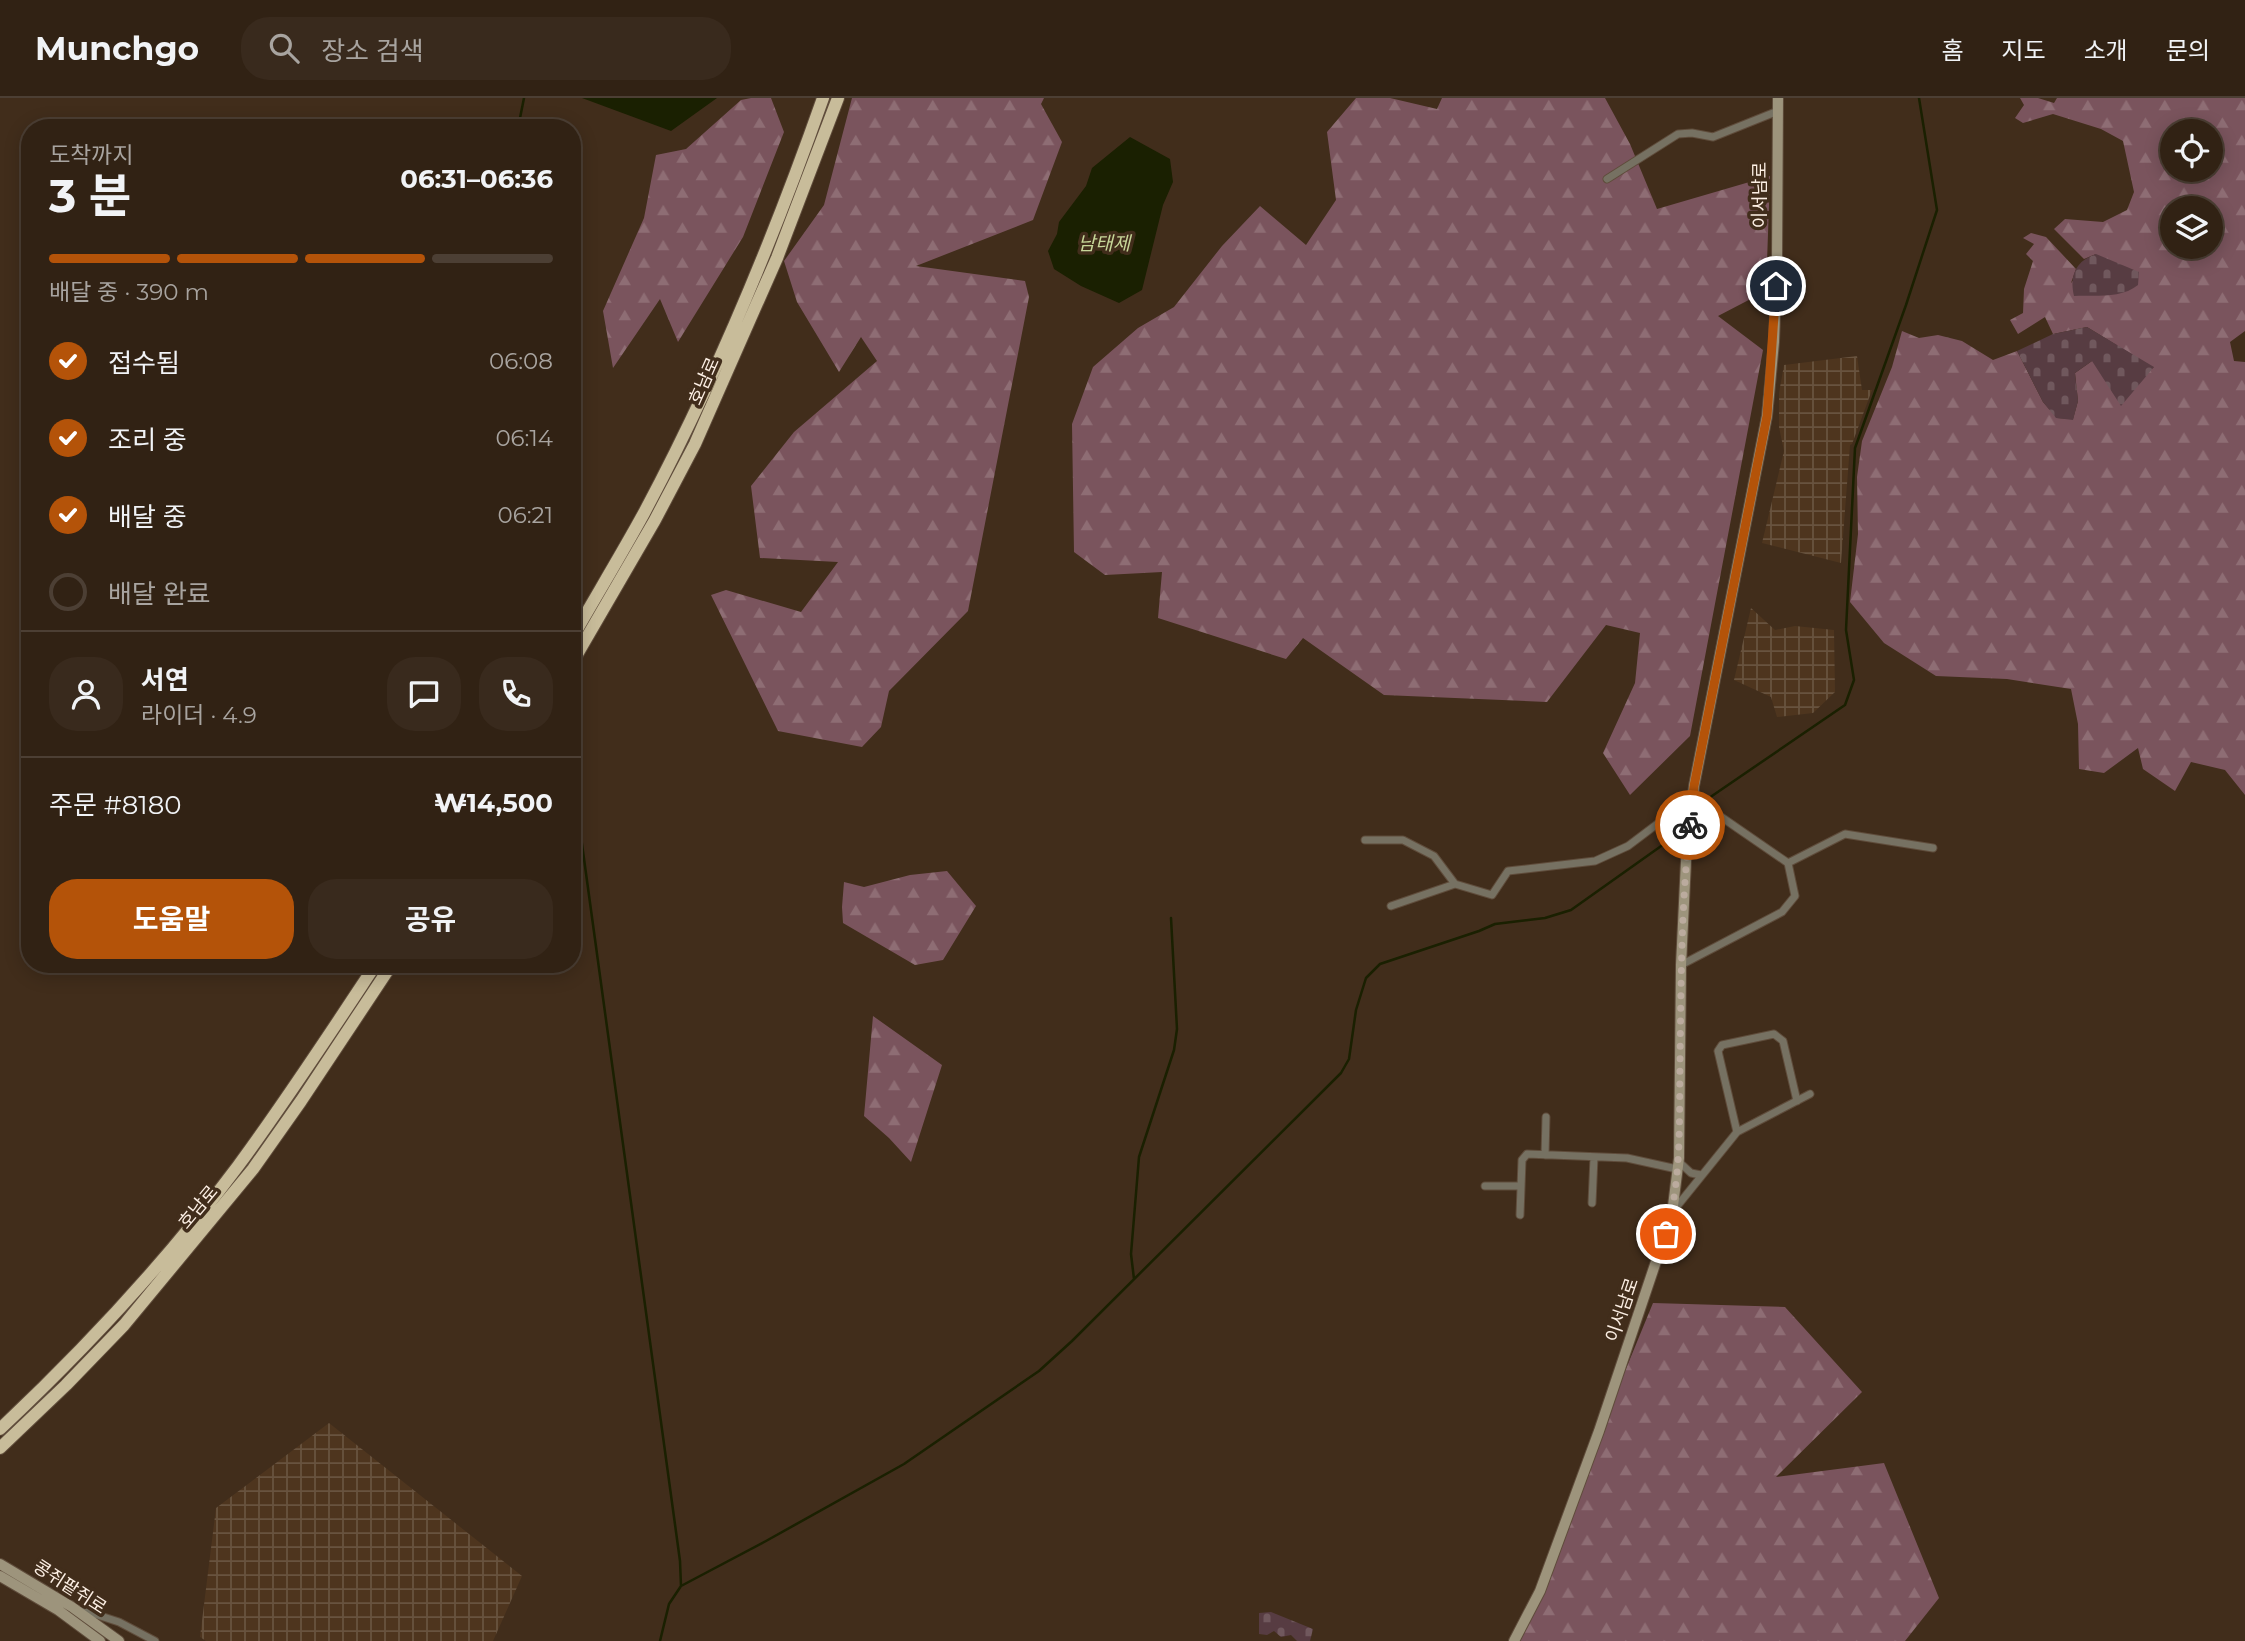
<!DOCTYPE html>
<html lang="ko">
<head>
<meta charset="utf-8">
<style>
  body { margin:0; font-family:Montserrat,"Noto Sans KR",sans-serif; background:#392a1d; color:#f1f3f6; height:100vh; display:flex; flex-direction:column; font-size:26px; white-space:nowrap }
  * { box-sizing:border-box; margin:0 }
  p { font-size:23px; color:#a8a4a0 }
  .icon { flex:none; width:38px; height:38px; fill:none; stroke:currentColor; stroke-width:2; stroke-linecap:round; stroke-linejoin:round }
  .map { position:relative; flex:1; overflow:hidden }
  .details { position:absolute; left:21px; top:21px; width:560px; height:854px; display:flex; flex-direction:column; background:#312214; border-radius:28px; box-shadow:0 4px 18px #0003,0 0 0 2px #4c3f34 }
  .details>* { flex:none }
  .controls { position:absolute; left:2160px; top:21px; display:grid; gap:14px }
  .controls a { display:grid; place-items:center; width:63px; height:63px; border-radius:50%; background:#312214; box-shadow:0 4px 18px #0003,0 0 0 2px #4c3f34; font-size:35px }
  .pin { position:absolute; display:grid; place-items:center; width:60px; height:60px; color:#fff; margin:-30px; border:4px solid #fff; border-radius:50%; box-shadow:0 2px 7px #0007 }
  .courier { position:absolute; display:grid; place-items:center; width:70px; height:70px; margin:-35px; border:5px solid #b45309; border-radius:50%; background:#fff; color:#222; box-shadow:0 2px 9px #0007 }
  .overview em { font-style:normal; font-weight:700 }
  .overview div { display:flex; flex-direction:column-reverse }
  .overview { display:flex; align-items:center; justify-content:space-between; height:119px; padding:0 28px }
  h1 { font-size:46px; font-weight:700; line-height:52px }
  .bar { display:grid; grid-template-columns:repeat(4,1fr); gap:10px 7px; align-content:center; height:84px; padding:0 28px }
  .bar i { height:9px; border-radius:5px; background:#4c3f34 }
  .bar .selected { background:#b45309 }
  .bar p { grid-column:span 4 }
  .line { display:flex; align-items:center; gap:18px; padding:0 28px; border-top:2px solid #4c3f34 }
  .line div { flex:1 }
  .round { display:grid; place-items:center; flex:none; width:74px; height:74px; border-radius:28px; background:#392a1d }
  ol { padding:0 28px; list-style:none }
  li { display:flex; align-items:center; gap:21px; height:77px }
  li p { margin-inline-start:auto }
  li .icon { padding:7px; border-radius:50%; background:#b45309; color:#fff; stroke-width:4 }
  li:last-child { color:#a8a4a0 }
  li i { width:38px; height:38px; border:4px solid #4c3f34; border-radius:50% }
  .action { display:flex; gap:14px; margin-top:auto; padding:14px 28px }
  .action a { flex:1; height:80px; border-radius:28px; background:#b45309; color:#fff; font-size:28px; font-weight:700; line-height:80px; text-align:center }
  .action a+a { background:#392a1d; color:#f1f3f6 }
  header { display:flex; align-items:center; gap:42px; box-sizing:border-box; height:98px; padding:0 35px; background:#312214; border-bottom:2px solid #4c3f34 }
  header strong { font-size:33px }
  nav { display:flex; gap:38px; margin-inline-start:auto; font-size:24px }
  .search { width:490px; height:63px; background:#392a1d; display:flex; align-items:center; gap:18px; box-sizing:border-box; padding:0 24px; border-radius:28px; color:#a8a4a0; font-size:26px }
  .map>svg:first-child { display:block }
</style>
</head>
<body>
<header>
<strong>Munchgo</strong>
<div class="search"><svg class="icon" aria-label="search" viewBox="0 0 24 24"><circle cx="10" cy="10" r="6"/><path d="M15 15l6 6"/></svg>장소 검색</div>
<nav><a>홈</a><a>지도</a><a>소개</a><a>문의</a></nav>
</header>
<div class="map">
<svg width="2245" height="1543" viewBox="0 0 2245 1543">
  <defs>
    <pattern id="industrial-grid" width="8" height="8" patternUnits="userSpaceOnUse" patternTransform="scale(1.75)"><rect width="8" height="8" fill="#4e351e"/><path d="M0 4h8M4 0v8" fill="none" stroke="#68533f"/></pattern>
    <pattern id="forest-firs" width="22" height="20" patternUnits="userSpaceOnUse" patternTransform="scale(1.75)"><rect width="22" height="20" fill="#7a545d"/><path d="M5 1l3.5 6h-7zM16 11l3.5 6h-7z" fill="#8e6d74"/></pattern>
    <pattern id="cemetery-stones" width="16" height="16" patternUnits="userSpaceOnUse" patternTransform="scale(1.75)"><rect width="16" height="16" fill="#573c42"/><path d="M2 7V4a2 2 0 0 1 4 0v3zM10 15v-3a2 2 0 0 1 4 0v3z" fill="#70585d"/></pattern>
  </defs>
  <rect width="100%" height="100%" fill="#412d1b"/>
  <path fill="url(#industrial-grid)" d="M1857,258L1862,292H1872L1852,346L1850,347L1841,465L1762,445L1784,353L1779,329V295L1784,267Z
    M1751,510L1775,532L1795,528L1834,532L1835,594L1813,615L1777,619L1771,599L1734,582Z
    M329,1325L522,1478L493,1543H206L200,1539L216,1410Z"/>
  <path fill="url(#forest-firs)" fill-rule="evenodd" d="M751,0H771L784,34L743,139L678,244L660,201L613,270L603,213L644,120L656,57L686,51L741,2Z
    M852,0H1044L1041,6L1062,44L1033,122L916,168L1025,183L1029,199L968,513L889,593L881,629L862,649L778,633L711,497L726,492L801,514L838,464L760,460L751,388L794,334L877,263L861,239L839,274L797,204L784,163L824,107Z
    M1356,0H1390L1437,11L1442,0H1605L1630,46L1657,111L1770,78L1766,193L1718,218L1763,252L1690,638L1630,697L1603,655L1635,585L1640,535L1606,527L1547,604L1384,597L1303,540L1286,561L1158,520L1162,474L1105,477L1074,454L1072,326L1093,269L1138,230L1174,209L1222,148L1260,108L1306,147L1336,102L1327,34Z
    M2020,0H2038L2054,5L2057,0H2245V233L2230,244L2234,263L2245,264V697L2225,672L2191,664L2175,693L2143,671L2138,650L2104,675L2079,671L2078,626L2071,591L2007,581L1936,578L1884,545L1850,504L1858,436L1857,379L1862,343L1892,269L1902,233L1919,240L1938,237L1962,243L1993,262L2017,253L2043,304L2057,320L2073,321L2078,303L2075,275L2092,263L2154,270L2087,229L2053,236L2045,219L2018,236L2010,222L2023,215L2024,191L2033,163L2026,156L2034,146L2023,140L2031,135L2046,139L2076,171L2071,185L2096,156L2084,161L2054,131L2065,121L2103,124L2127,112L2134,94L2123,43L2101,31L2053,16L2023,25L2015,20L2024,7ZM2172,33H2210V72H2172ZM2172,110H2210V149H2172Z
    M947,773L976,808L943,862L915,867L843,825L842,809L844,784L864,789L910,777Z
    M873,918L942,967L911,1064L889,1040L864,1018Z
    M1653,1205L1785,1209L1862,1294L1776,1379L1884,1365L1939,1500L1905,1543H1514Z"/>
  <path fill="url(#cemetery-stones)" d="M2096,156L2139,174L2138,187C2121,201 2095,197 2074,198C2069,177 2076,163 2096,156Z
    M2087,229L2154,269L2121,308L2092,263L2075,275L2078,303L2073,322L2056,320L2043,304L2017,253L2053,236Z
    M1271,1514L1313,1531L1310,1543H1297L1291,1537L1281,1539L1274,1533L1267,1537L1259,1536V1515Z"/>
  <path fill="#1a2001" d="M582,0H717L671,33Z
    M1130,39L1170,61L1173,84L1163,107L1142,192L1119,205L1081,188L1054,171L1048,153L1057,136L1059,124L1086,88L1092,70Z"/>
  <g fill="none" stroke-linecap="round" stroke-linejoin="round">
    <path stroke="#1a2001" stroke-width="2.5" d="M518,30L524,0
      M572,673L680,1463L681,1488
      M1709,700L1845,607L1854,582L1846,532L1855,350L1906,207L1937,112L1919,0
      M1134,1181L1131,1156L1139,1059L1174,952L1177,931L1171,820
      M660,1543L669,1506L681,1488L766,1443L904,1366L1039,1273L1072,1243L1341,975L1349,961L1356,912L1366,880L1380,866L1479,833L1495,826L1545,820L1571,812L1664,746L1680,729"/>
    <defs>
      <path id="minor" d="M1607,81L1678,36L1692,35L1713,39L1778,13
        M1365,742H1403L1434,758L1455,786L1492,797L1508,773L1595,763L1628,748L1681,708L1714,714L1788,765L1795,798L1782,814L1681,867
        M1788,765L1845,736L1933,750
        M1391,808L1455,786
        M1737,1034L1718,953L1722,947L1774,936L1783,943L1797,1003
        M1545,1057L1546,1019
        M1678,1063L1691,1075L1701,1077
        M1485,1088H1521
        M1592,1105L1594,1059
        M1674,1112L1737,1034L1810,996
        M1520,1117L1522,1062L1527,1056L1627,1060L1677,1071
        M82,1512L119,1524L155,1543"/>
      <path id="secondary" d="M0,1466L72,1509L119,1543
        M0,1478L58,1512L100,1543
        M1514,1543L1540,1493L1599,1333L1672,1116L1679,1060L1681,867L1686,763L1694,688L1767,318L1774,244L1777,165L1778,0"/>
      <path id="trunk" d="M572,540C596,498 621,457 644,415C715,282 773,142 823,0
        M572,565L655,422L695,346L777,160L838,0
        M0,1331C86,1250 167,1163 238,1068C286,1003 331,934 376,866
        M0,1350L66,1287L124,1227L253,1071L301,1003L392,866"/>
    </defs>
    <use href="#minor" stroke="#5f4c3b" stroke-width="9"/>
    <use href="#secondary" stroke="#5f4c3b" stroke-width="12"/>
    <use href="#trunk" stroke="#5f4c3b" stroke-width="14"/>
    <use href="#minor" stroke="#767162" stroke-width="7"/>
    <use href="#secondary" stroke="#9d947c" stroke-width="10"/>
    <use href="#trunk" stroke="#c8bc9a" stroke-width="12"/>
  </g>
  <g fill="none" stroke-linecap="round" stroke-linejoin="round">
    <path stroke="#bbab9e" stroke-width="7" stroke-dasharray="0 12.6" d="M1666,1136C1682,1081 1679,1023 1680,967C1681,887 1681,807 1690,727"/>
    <path stroke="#b45309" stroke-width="9" d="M1690,727L1694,688L1767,318L1776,188"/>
  </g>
  <g text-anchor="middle" stroke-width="7" stroke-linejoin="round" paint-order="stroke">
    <g font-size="18" fill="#fcefe4" stroke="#412d1b">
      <text transform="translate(1760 97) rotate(-90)" y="6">이서남로</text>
      <text transform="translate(704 283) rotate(-66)" y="6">호남로</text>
      <text transform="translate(198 1109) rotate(-50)" y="6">호남로</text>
      <text transform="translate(1622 1212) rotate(-71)" y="6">이서남로</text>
      <text transform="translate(70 1489) rotate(33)" y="6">콩쥐팥쥐로</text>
    </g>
    <g font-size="19" font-style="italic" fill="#c7d699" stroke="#412d1b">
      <text x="1104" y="152">남태제</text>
    </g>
  </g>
</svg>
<div class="controls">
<a><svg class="icon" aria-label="locate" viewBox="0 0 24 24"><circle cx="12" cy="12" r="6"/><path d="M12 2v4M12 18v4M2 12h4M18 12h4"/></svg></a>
<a><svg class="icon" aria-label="layers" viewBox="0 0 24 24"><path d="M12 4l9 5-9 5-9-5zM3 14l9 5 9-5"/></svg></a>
</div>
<div class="pin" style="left:1666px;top:1136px;background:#ea580c"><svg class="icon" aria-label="bag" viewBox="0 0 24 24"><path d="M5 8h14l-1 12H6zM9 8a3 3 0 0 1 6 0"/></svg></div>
<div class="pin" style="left:1776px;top:188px;background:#1f2937"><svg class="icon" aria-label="home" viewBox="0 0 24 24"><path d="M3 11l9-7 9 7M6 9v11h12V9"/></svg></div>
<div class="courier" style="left:1690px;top:727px"><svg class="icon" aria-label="bike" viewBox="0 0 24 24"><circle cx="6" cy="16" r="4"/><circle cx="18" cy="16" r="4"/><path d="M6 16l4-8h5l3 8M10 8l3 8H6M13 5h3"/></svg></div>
<section class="details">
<div class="overview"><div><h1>3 분</h1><p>도착까지</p></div><em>06:31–06:36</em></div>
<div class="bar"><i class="selected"></i><i class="selected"></i><i class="selected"></i><i></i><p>배달 중 · 390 m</p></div>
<ol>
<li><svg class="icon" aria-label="check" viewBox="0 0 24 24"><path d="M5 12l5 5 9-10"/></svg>접수됨<p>06:08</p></li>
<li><svg class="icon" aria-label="check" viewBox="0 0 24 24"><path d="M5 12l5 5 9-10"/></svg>조리 중<p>06:14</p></li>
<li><svg class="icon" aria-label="check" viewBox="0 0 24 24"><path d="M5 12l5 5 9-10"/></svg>배달 중<p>06:21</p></li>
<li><i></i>배달 완료</li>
</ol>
<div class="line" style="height:126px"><a class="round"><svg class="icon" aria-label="person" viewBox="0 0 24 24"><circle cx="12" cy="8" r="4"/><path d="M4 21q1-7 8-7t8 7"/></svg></a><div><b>서연</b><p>라이더 · 4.9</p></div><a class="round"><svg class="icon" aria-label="chat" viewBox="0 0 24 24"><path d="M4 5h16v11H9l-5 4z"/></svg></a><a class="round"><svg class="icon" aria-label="phone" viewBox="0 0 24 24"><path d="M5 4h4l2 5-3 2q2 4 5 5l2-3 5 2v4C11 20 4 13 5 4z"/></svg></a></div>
<div class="line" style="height:91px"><div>주문 #8180</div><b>₩14,500</b></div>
<div class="action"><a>도움말</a><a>공유</a></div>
</section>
</div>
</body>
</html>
